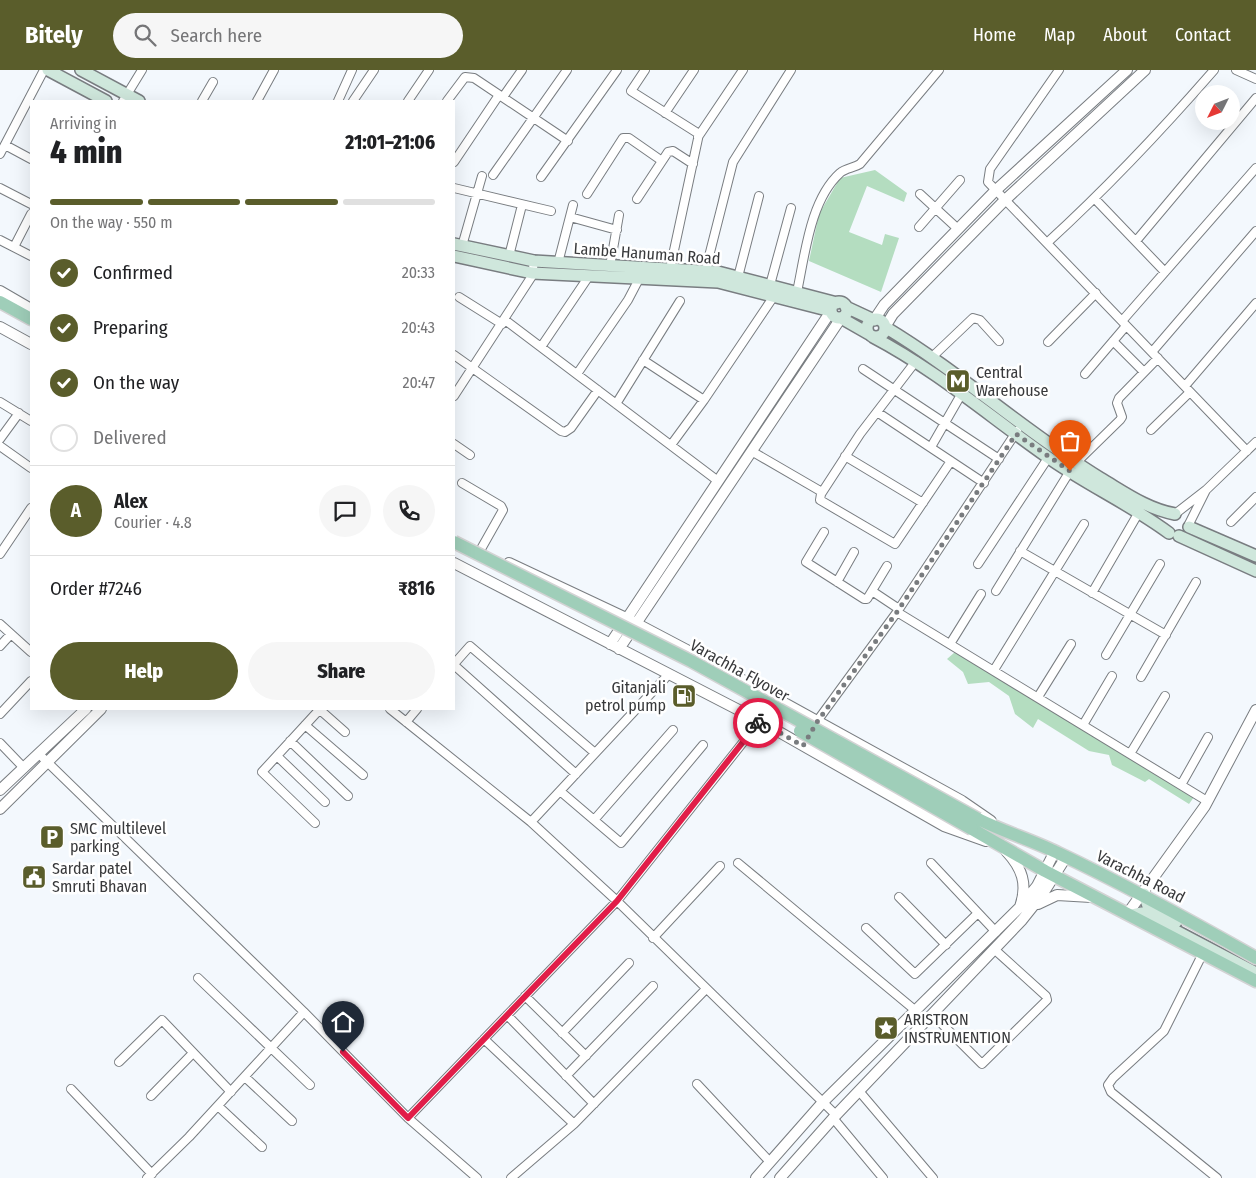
<!DOCTYPE html>
<html lang="en">
<head>
<meta charset="utf-8">
<style>
  body { margin:0; font-family:"Fira Sans Condensed",sans-serif; background:#f6f6f6; color:#202124; height:100vh; display:flex; flex-direction:column; font-size:19px; white-space:nowrap }
  * { box-sizing:border-box; margin:0 }
  p { font-size:16px; color:#757577 }
  .icon { flex:none; width:28px; height:28px; fill:none; stroke:currentColor; stroke-width:2; stroke-linecap:round; stroke-linejoin:round }
  .map { position:relative; flex:1; overflow:hidden }
  .details { position:absolute; left:30px; top:30px; width:425px; height:610px; display:flex; flex-direction:column; background:#fff; border-radius:0px; box-shadow:0 5px 20px #0002 }
  .details>* { flex:none }
  .needle { width:32px; rotate:228deg }
  .controls { position:absolute; left:1195px; top:15px; display:grid; gap:10px }
  .controls a { display:grid; place-items:center; width:45px; height:45px; border-radius:50%; background:#fff; box-shadow:0 5px 20px #0002; font-size:25px }
  .pin { position:absolute; display:grid; place-items:center; width:42px; height:42px; color:#fff; margin:-51px -21px; border-radius:50% 50% 50% 0; rotate:-45deg; box-shadow:0 0 5px #0007 }
  .pin .icon { rotate:45deg }
  .courier { position:absolute; display:grid; place-items:center; width:50px; height:50px; margin:-25px; border:4px solid #e11d48; border-radius:50%; background:#fff; color:#222; box-shadow:0 1px 6px #0007 }
  .headline em { font-style:normal; font-weight:800 }
  .headline div { display:flex; flex-direction:column-reverse }
  .headline { display:flex; align-items:center; justify-content:space-between; height:85px; padding:0 20px }
  h1 { font-size:32px; font-weight:800; line-height:38px }
  .bar { display:grid; grid-template-columns:repeat(4,1fr); gap:8px 5px; align-content:center; height:60px; padding:0 20px }
  .bar i { height:6px; border-radius:4px; background:#e0e0e0 }
  .bar .selected { background:#5a5d2b }
  .bar p { grid-column:span 4 }
  .line { display:flex; align-items:center; gap:12px; padding:0 20px; border-top:1px solid #e0e0e0 }
  .line div { flex:1 }
  .round { display:grid; place-items:center; flex:none; width:52px; height:52px; border-radius:26px; background:#f6f6f6 }
  ol { padding:0 20px; list-style:none }
  li { display:flex; align-items:center; gap:15px; height:55px }
  li p { margin-inline-start:auto }
  li .icon { padding:5px; border-radius:50%; background:#5a5d2b; color:#fff; stroke-width:4 }
  li:last-child { color:#757577 }
  li i { width:28px; height:28px; border:2px solid #e0e0e0; border-radius:50% }
  .action { display:flex; gap:10px; margin-top:auto; padding:10px 20px }
  .action a { flex:1; height:58px; border-radius:30px; background:#5a5d2b; color:#fff; font-size:20px; font-weight:800; line-height:58px; text-align:center }
  .action a+a { background:#f6f6f6; color:#202124 }
  header { display:flex; align-items:center; gap:30px; box-sizing:border-box; height:70px; padding:0 25px; background:#5a5d2b; color:#fff }
  header strong { font-size:24px }
  nav { display:flex; gap:28px; margin-inline-start:auto; font-size:18px }
  .search { width:350px; height:45px; background:#f6f6f6; display:flex; align-items:center; gap:12px; box-sizing:border-box; padding:0 18px; border-radius:28px; color:#757577; font-size:19px }
  .map>svg:first-child { display:block }
</style>
</head>
<body>
<header>
<strong>Bitely</strong>
<div class="search"><svg class="icon" aria-label="search" viewBox="0 0 24 24"><circle cx="10" cy="10" r="6"/><path d="M15 15l6 6"/></svg>Search here</div>
<nav><a>Home</a><a>Map</a><a>About</a><a>Contact</a></nav>
</header>
<div class="map">
<svg width="1256" height="1108" viewBox="0 0 1256 1108">
  <rect width="100%" height="100%" fill="#f3f8fd"/>
  <path fill="#b4ddc0" d="M875,100L907,123L904,132L867,116L849,162L882,175L885,164L899,168L881,222L809,191L819,144L840,108Z
    M955,582L1194,727L1189,734L1149,709L1145,712L1112,695L1109,685L1089,681L1038,649L1033,658L1015,644L1009,626L989,612L968,614L963,602L947,589Z"/>
  <g fill="none" stroke-linecap="round" stroke-linejoin="round">
    <defs>
      <path id="minor" d="M645,0L631,21L699,64L670,199
        M1059,0L990,99L988,112L1247,381
        M1236,0L1256,9
        M503,27L522,0
        M123,31L142,0
        M202,31L213,12
        M257,31L274,0
        M338,31L352,0
        M353,31L374,0
        M408,31L429,0
        M447,31L465,7L474,8L568,71
        M665,43L694,0
        M698,67L743,0
        M5,75L31,89
        M0,84L44,0
        M454,92L499,25
        M493,105L567,0
        M541,107L617,0
        M0,118L31,134
        M454,118L551,141
        M587,124L623,68H629L662,91
        M920,124L958,159
        M637,129L668,82L673,81L693,94
        M1095,129L1165,202
        M570,147L617,160
        M919,157L960,110
        M0,170L31,186
        M1136,171L1256,28
        M1048,172C1108,117 1160,62 1214,0
        M462,176L482,106
        M14,177L31,144
        M509,186L522,135
        M558,193L573,135
        M610,196L619,145
        M705,202L733,92L791,0
        M738,207L759,126
        M770,215L791,138
        M797,222C805,185 810,130 840,103C846,98 854,98 860,94L939,0
        M459,227L502,254
        M505,250L718,411
        M1122,251L1256,98
        M1113,271L1144,302
        M1048,272L1096,223
        M541,277L589,206
        M1152,282L1256,161
        M454,285L561,361L565,362L571,358L598,320
        M931,288L973,248L980,250L999,271
        M643,290L704,330
        M916,291L860,364L821,424L820,430L895,474L951,391
        M863,299L999,389
        M577,304L628,230L639,209
        M1085,304L1126,256
        M1185,316L1256,233
        M454,326L532,206L534,191
        M0,332L31,351
        M616,334L680,231
        M877,342L984,413
        M1151,360L1190,322
        M0,369L19,343
        M454,374L470,385
        M671,375L704,330L776,223
        M0,376L31,398
        M931,377L962,323
        M753,382L822,422
        M845,386L923,433
        M1076,393L1120,350L1122,347L1117,333L1119,328L1158,288
        M462,413L501,436L503,440L481,479
        M1206,420L1256,372
        M1175,444L1206,420L1189,454
        M1231,452L1256,427
        M824,462L806,492L864,529H867L887,496
        M1020,481L1166,565
        M0,484L31,438
        M978,494L1048,388
        M837,512L854,482
        M872,521L899,539
        M996,521L1070,401
        M1092,523L1139,442
        M897,542L1207,731
        M0,554L31,582
        M950,574L981,524
        M0,576L11,564
        M1106,585L1160,494
        M454,594L470,576L595,683
        M454,595L576,704
        M994,600L1084,454
        M1141,607L1196,512
        M1038,627L1071,574
        M319,639L345,662
        M390,639L531,752L617,831L836,1045
        M0,644L31,611
        M406,652L417,639
        M815,654L897,542L1017,361
        M305,655L363,705
        M1083,655L1112,606
        M290,671L348,726
        M0,673L24,698
        M39,684L304,942L408,1048L477,1108
        M1130,684L1165,626
        M277,686L325,732
        M1181,715L1208,667
        M560,721L621,773L703,675
        M594,750L673,660
        M531,752L668,605
        M315,753L262,702L320,639
        M738,793L916,941
        M931,793L996,862
        M899,827L946,875
        M866,858L915,904L978,843
        M653,868L720,796
        M1203,883L1164,961L1113,1008L1108,1015L1111,1022L1217,1108
        M198,908L310,1015
        M525,926L586,986
        M932,944L982,994L1047,930L1046,926L994,879
        M507,945L594,1034
        M562,963L629,893
        M484,969L574,1054L706,919
        M119,992L162,950L231,1022
        M566,1006L653,916
        M245,1007L292,1051
        M697,1014L770,1092
        M71,1019L152,1104
        M859,1021L933,1108
        M151,1026L193,983
        M218,1036L262,1077
        M408,1048L617,831L760,651
        M833,1048L883,1108
        M147,1108L189,1067L304,942
        M511,1108L574,1054"/>
      <path id="tertiary" d="M0,221L31,239
        M874,250L884,235L995,121L1127,0
        M0,257L31,274
        M885,257L893,244L1004,131L1145,0
        M454,493L760,651L944,756L986,771
        M509,493L626,548L719,597L962,731L991,751
        M610,574L831,241
        M619,579L841,248
        M0,720L86,639
        M0,739L101,639
        M1006,781C1022,798 1028,814 1020,837
        M1038,834L1057,825L1091,827
        M1128,843L1205,736L1256,640
        M756,1108L823,1032L1020,837L1037,816L1055,781
        M780,1108L836,1045L1022,850L1042,825L1066,787"/>
      <path id="secondary" d="M48,0L106,31
        M81,0L139,31
        M454,174L534,191L718,202L837,233
        M454,186L532,203L718,212L831,241
        M831 240a8 8 0 1 1 16 0a8 8 0 1 1-16 0Z
        M846,237L874,250
        M841,248L869,264
        M867 258a9 9 0 1 1 18 0a9 9 0 1 1-18 0Z
        M885,257C960,302 1025,362 1100,408C1124,422 1147,439 1175,444
        M873,267C936,300 989,346 1046,386C1085,414 1130,434 1169,463
        M1189,457L1256,486
        M1179,466L1256,501
        M1144,824L1148,836L1176,852
        M1132,845L1142,843L1256,903"/>
      <path id="primary" d="M0,232L31,249
        M978,749C1004,762 1032,770 1058,783C1126,815 1191,851 1256,888
        M972,759L1045,801L1256,911"/>
    </defs>
    <use href="#minor" stroke="#797d81" stroke-width="10"/>
    <use href="#tertiary" stroke="#797d81" stroke-width="12"/>
    <use href="#secondary" stroke="#797d81" stroke-width="14"/>
    <use href="#primary" stroke="#d3d3d4" stroke-width="15"/>
    <use href="#minor" stroke="#fff" stroke-width="8"/>
    <use href="#tertiary" stroke="#fff" stroke-width="10"/>
    <use href="#secondary" stroke="#cfe7dc" stroke-width="11"/>
    <use href="#primary" stroke="#9fceb9" stroke-width="12"/>
    <defs>
      <path id="primary-bridge" d="M454,472L691,591L978,749
        M800,661L972,759"/>
    </defs>
    <use href="#primary-bridge" stroke="#d3d3d4" stroke-width="15" stroke-linecap="butt"/>
    <use href="#primary-bridge" stroke="#9fceb9" stroke-width="12"/>
  </g>
  <g fill="none" stroke-linecap="round" stroke-linejoin="round">
    <path stroke="#797c7f" stroke-width="5" stroke-dasharray="0 9" d="M758,653L760,651L803,676L817,652L897,542L1016,364L1070,401"/>
    <path stroke="#e11d48" stroke-width="6" d="M343,982L408,1048L617,831L758,653"/>
  </g>
  <defs>
    <symbol id="metro-square" viewBox="-11 -11 22 22"><rect x="-9" y="-9" width="18" height="18" rx="4" fill="#5a5d2b" stroke="#fff"/><path d="M-5.5 5V-5H-3L0 0L3-5H5.5V5H3V-.5L0 4L-3-.5V5Z" fill="#fff"/></symbol>
    <symbol id="fuel-square" viewBox="-11 -11 22 22"><rect x="-9" y="-9" width="18" height="18" rx="4" fill="#5a5d2b" stroke="#fff"/><path d="M-5.5-6h7V0h2V4h1.3V-2.5L3-4.5l.8-.8L6-3V5H2.5V1h-1V6h-7ZM-4.2-4.7v3.2H.2V-4.7Z" fill="#fff"/></symbol>
    <symbol id="parking-square" viewBox="-11 -11 22 22"><rect x="-9" y="-9" width="18" height="18" rx="4" fill="#5a5d2b" stroke="#fff"/><path d="M-3.5-5.5H1a3.5 3.5 0 0 1 0 7H-1V5.5H-3.5ZM-1-3.4V-.6H.8a1.4 1.4 0 0 0 0-2.8Z" fill="#fff"/></symbol>
    <symbol id="civic-square" viewBox="-11 -11 22 22"><rect x="-9" y="-9" width="18" height="18" rx="4" fill="#5a5d2b" stroke="#fff"/><path d="M-.6-6.5H3V-4.5H.6V-3L4-1V1h2V6H-6V1h2V-1L-.6-3ZM-1.2 2.5V6h2.4V2.5Z" fill="#fff"/></symbol>
    <symbol id="sight-square" viewBox="-11 -11 22 22"><rect x="-9" y="-9" width="18" height="18" rx="4" fill="#5a5d2b" stroke="#fff"/><path d="M0-6L1.8-2.2L6-1.7L2.9 1.2L3.7 5.4L0 3.3L-3.7 5.4L-2.9 1.2L-6-1.7L-1.8-2.2Z" fill="#fff"/></symbol>
  </defs>
  <g fill-rule="evenodd">
    <use href="#metro-square" x="944" y="297" width="28" height="28"/>
    <use href="#fuel-square" x="670" y="612" width="28" height="28"/>
    <use href="#parking-square" x="38" y="753" width="28" height="28"/>
    <use href="#civic-square" x="20" y="793" width="28" height="28"/>
    <use href="#sight-square" x="872" y="944" width="28" height="28"/>
  </g>
  <g text-anchor="middle" stroke-width="5" stroke-linejoin="round" paint-order="stroke">
    <g font-size="16" fill="#38393b" stroke="#fff">
      <text transform="translate(647 183) rotate(4)" y="6">Lambe Hanuman Road</text>
      <text transform="translate(740 600) rotate(29)" y="6">Varachha Flyover</text>
      <text transform="translate(1141 806) rotate(27)" y="6">Varachha Road</text>
    </g>
    <g font-size="16" fill="#38393b" stroke="#fff" text-anchor="start">
      <text x="976" y="308">Central<tspan x="976" dy="18">Warehouse</tspan></text>
      <text x="666" y="623" text-anchor="end">Gitanjali<tspan x="666" dy="18">petrol pump</tspan></text>
      <text x="70" y="764">SMC multilevel<tspan x="70" dy="18">parking</tspan></text>
      <text x="52" y="804">Sardar patel<tspan x="52" dy="18">Smruti Bhavan</tspan></text>
      <text x="904" y="955">ARISTRON<tspan x="904" dy="18">INSTRUMENTION</tspan></text>
    </g>
  </g>
</svg>
<div class="controls">
<a><svg class="needle" viewBox="-14 -14 28 28"><path d="M0-13l5 13h-10z" fill="#e53935"/><path d="M0 13l5-13h-10z" fill="#757577"/></svg></a>
</div>
<div class="pin" style="left:1070px;top:401px;background:#ea580c"><svg class="icon" aria-label="bag" viewBox="0 0 24 24"><path d="M5 8h14l-1 12H6zM9 8a3 3 0 0 1 6 0"/></svg></div>
<div class="pin" style="left:343px;top:982px;background:#1f2937"><svg class="icon" aria-label="home" viewBox="0 0 24 24"><path d="M3 11l9-7 9 7M6 9v11h12V9"/></svg></div>
<div class="courier" style="left:758px;top:653px"><svg class="icon" aria-label="bike" viewBox="0 0 24 24"><circle cx="6" cy="16" r="4"/><circle cx="18" cy="16" r="4"/><path d="M6 16l4-8h5l3 8M10 8l3 8H6M13 5h3"/></svg></div>
<section class="details">
<div class="headline"><div><h1>4 min</h1><p>Arriving in</p></div><em>21:01–21:06</em></div>
<div class="bar"><i class="selected"></i><i class="selected"></i><i class="selected"></i><i></i><p>On the way · 550 m</p></div>
<ol>
<li><svg class="icon" aria-label="check" viewBox="0 0 24 24"><path d="M5 12l5 5 9-10"/></svg>Confirmed<p>20:33</p></li>
<li><svg class="icon" aria-label="check" viewBox="0 0 24 24"><path d="M5 12l5 5 9-10"/></svg>Preparing<p>20:43</p></li>
<li><svg class="icon" aria-label="check" viewBox="0 0 24 24"><path d="M5 12l5 5 9-10"/></svg>On the way<p>20:47</p></li>
<li><i></i>Delivered</li>
</ol>
<div class="line" style="height:90px"><b class="round" style="background:#5a5d2b;color:#fff">A</b><div><b>Alex</b><p>Courier · 4.8</p></div><a class="round"><svg class="icon" aria-label="chat" viewBox="0 0 24 24"><path d="M4 5h16v11H9l-5 4z"/></svg></a><a class="round"><svg class="icon" aria-label="phone" viewBox="0 0 24 24"><path d="M5 4h4l2 5-3 2q2 4 5 5l2-3 5 2v4C11 20 4 13 5 4z"/></svg></a></div>
<div class="line" style="height:65px"><div>Order #7246</div><b>₹816</b></div>
<div class="action"><a>Help</a><a>Share</a></div>
</section>
</div>
</body>
</html>
